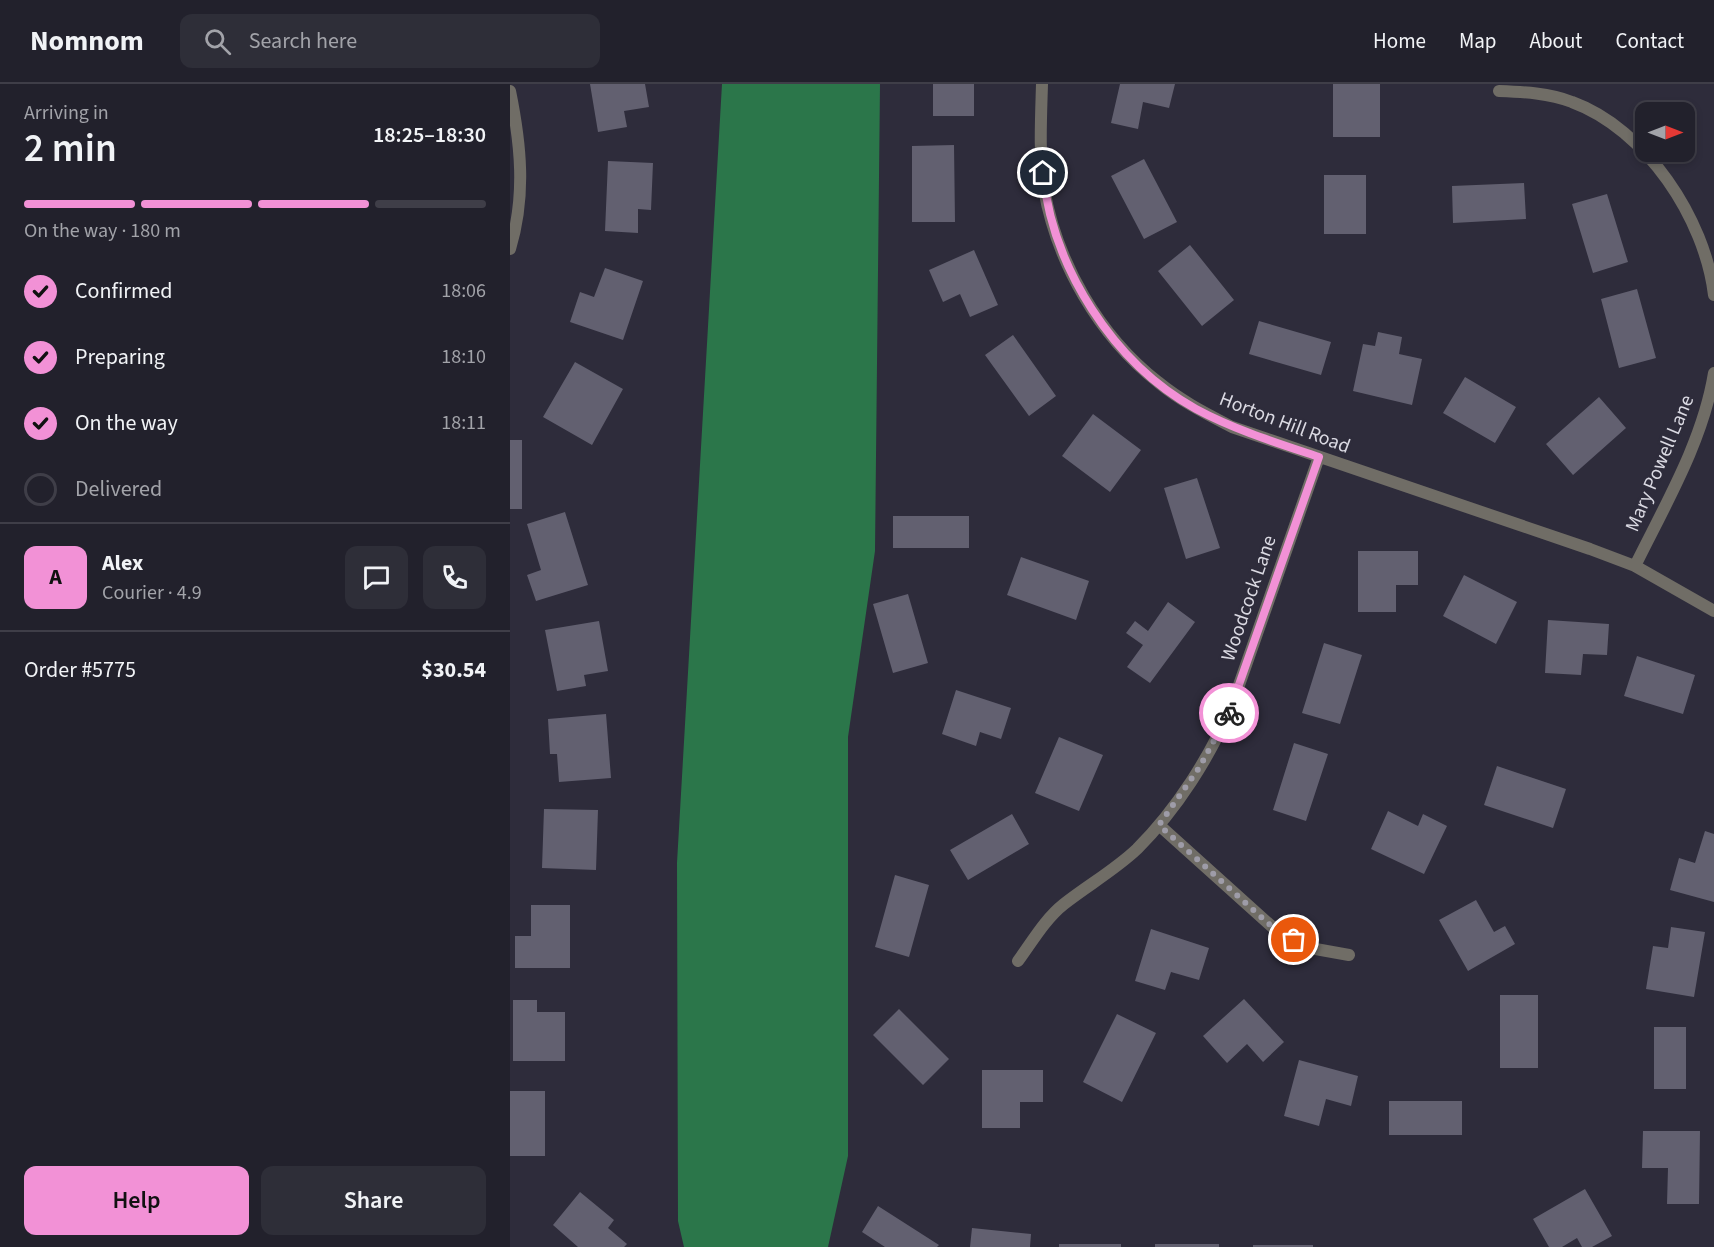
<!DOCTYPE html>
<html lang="en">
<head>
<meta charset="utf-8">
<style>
  body { margin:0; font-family:"Source Sans 3",sans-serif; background:#2e2e38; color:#f1f3f6; height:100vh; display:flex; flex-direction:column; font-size:22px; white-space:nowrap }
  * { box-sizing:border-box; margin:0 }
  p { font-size:20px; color:#a2a3a9 }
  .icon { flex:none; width:33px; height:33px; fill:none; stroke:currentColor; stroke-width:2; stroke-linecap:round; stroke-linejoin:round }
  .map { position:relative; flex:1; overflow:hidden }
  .drawer { display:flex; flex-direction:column; background:#22212c; width:510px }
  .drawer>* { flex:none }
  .needle { width:39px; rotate:90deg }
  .fabs { position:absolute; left:1125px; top:18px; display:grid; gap:12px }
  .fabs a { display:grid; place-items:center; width:60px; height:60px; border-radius:12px; background:#22212c; box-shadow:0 3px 9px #0003,0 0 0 2px #3f3e48; font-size:30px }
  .pin { position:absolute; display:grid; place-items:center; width:51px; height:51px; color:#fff; margin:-26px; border:3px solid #fff; border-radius:50%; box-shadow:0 2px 6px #0007 }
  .courier { position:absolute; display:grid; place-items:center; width:60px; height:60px; margin:-30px; border:4px solid #f291d6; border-radius:50%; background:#fff; color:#222; box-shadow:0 2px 8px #0007 }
  .headline em { font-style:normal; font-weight:600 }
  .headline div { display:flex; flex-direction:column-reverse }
  .headline { display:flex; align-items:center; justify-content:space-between; height:102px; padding:0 24px }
  h1 { font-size:39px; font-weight:600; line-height:45px }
  .bar { display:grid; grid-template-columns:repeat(4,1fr); gap:9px 6px; align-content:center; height:72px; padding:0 24px }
  .bar i { height:8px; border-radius:4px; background:#3f3e48 }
  .bar .active { background:#f291d6 }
  .bar p { grid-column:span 4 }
  .line { display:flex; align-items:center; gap:15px; padding:0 24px; border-top:2px solid #3f3e48 }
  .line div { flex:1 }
  .round { display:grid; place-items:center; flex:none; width:63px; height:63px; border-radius:12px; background:#2e2e38 }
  ol { padding:0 24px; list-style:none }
  li { display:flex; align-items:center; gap:18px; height:66px }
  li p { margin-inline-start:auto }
  li .icon { padding:6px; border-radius:50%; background:#f291d6; color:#111; stroke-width:4 }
  li:last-child { color:#a2a3a9 }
  li i { width:33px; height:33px; border:3px solid #3f3e48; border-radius:50% }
  .action { display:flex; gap:12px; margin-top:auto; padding:12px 24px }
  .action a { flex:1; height:69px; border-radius:12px; background:#f291d6; color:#111; font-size:24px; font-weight:600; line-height:69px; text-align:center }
  .action a+a { background:#2e2e38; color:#f1f3f6 }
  header { display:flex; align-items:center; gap:36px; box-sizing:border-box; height:84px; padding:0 30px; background:#22212c; border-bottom:2px solid #3f3e48 }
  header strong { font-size:28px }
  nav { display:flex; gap:33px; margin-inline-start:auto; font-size:21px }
  .search { width:420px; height:54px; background:#2e2e38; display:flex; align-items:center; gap:15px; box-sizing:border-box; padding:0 21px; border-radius:12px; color:#a2a3a9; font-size:22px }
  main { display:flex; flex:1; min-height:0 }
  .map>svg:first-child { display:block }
</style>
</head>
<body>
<header>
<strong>Nomnom</strong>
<div class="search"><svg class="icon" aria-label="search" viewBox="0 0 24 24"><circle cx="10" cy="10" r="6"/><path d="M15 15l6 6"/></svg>Search here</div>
<nav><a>Home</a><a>Map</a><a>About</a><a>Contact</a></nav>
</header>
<main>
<section class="drawer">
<div class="headline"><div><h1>2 min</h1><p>Arriving in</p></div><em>18:25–18:30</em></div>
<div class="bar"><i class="active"></i><i class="active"></i><i class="active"></i><i></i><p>On the way · 180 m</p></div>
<ol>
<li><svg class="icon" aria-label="check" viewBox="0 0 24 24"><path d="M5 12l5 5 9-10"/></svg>Confirmed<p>18:06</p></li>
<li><svg class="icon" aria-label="check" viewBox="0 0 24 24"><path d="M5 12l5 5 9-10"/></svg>Preparing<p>18:10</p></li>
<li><svg class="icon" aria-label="check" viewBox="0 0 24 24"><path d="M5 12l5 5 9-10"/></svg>On the way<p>18:11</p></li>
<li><i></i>Delivered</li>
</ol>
<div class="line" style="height:108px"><b class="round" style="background:#f291d6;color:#111">A</b><div><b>Alex</b><p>Courier · 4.9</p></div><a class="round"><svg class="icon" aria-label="chat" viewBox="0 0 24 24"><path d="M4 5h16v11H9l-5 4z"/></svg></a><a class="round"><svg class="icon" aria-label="phone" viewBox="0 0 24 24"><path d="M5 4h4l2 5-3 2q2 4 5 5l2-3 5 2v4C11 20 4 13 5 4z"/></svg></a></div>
<div class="line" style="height:78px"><div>Order #5775</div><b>$30.54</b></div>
<div class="action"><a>Help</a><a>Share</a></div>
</section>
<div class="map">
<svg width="1204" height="1163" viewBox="0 0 1204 1163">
  <rect width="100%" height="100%" fill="#2e2c3b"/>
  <path fill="#2b764a" d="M212,0H370L365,467L338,653V1072L318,1163H174L168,1137L167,779Z"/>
  <path fill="#626070" d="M80,0H135L139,23L114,27L117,43L88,48Z
    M423,0H464V32H423Z
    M610,0H665L659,24L633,18L628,45L601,39Z
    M823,0H870V53H823Z
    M444,61L445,138H402V62Z
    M634,75L667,138L634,155L601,92Z
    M98,77L143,79L141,126L128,125V149L95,147Z
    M814,91H856V150H814Z
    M1014,99L1016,135L943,139L942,102Z
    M1097,110L1118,178L1083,189L1062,120Z
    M680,161L724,216L692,242L648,187Z
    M464,166L488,221L460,233L450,210L433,218L419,186Z
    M95,184L133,197L113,256L60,238L70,208L84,213Z
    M1127,205L1146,274L1109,284L1091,215Z
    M749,237L821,258L811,291L739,270Z
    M868,248L892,253L889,270L912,275L902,321L843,307L853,260L865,262Z
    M503,251L546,312L519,332L475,271Z
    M65,278L113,305L82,361L33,333Z
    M955,293L1006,323L985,359L933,329Z
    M1089,313L1116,344L1063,391L1036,360Z
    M583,330L631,366L600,408L552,372Z
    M0,356H12V425H0Z
    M687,394L710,464L676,475L654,404Z
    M55,428L78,501L26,517L17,491L31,486L17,440Z
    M383,432H459V464H383Z
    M848,467H908V501H886V528H848Z
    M511,473L579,497L566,536L497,511Z
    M954,491L1007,518L986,560L933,532Z
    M398,510L418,579L383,589L363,520Z
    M658,518L685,538L640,599L617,583L633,561L616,549L625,537L638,547Z
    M1038,536L1099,540L1097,571L1073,570L1071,591L1035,589Z
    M89,537L98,587L74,591L76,602L47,607L35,546Z
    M814,559L852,571L830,640L792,629Z
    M1127,572L1185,591L1173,630L1114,612Z
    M446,606L501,624L491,655L470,648L466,662L432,650Z
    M96,630L101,694L49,698L47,670H40L38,635Z
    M549,653L593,671L569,727L525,709Z
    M784,659L818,670L796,737L763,726Z
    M987,682L1056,705L1043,744L974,721Z
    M34,725L88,726L86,786L32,784Z
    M878,727L908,742L913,730L937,742L914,790L861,765Z
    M502,730L519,760L458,796L440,766Z
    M1195,747L1204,750V818L1160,806L1169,774L1185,779Z
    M385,791L419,801L399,873L365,863Z
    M966,816L984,848L995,842L1005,860L958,887L929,836Z
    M21,821H60V884H5V852H21Z
    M1161,843L1195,848L1184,913L1136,905L1143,862L1158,864Z
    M641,845L699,864L689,896L661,888L655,906L625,897Z
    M990,911H1028V984H990Z
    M734,915L774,958L753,978L737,960L717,979L693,952Z
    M3,916H27V928H55V977H3Z
    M389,925L439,975L413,1001L363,951Z
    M607,930L646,949L612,1018L573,998Z
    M1144,943H1176V1005H1144Z
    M789,976L848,992L841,1022L816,1015L809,1042L774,1032Z
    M472,986H533V1018H510V1044H472Z
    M0,1007H35V1072H0Z
    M879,1017H952V1051H879Z
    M1133,1047H1190L1189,1120H1157L1158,1084H1132Z
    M1075,1105L1102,1152L1082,1163H1072L1067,1154L1052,1163H1039L1023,1135Z
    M70,1108L104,1136L98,1144L117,1160L114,1163H68L43,1141Z
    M368,1122L429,1161L427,1163H375L352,1148Z
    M462,1144L521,1150L520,1163H460Z
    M549,1160H611V1163H549Z
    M645,1160H709V1163H645Z
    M743,1161H803V1163H743Z"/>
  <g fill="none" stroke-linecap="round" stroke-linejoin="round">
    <path stroke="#706d66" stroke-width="12" d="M532,0C531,35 529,70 534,105C547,179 589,252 648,298C671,317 697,330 722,343L1080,465L1125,482L1204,527
      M0,7C11,61 16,112 0,165
      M989,7C1014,8 1039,9 1062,18C1136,45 1195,135 1204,211
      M1125,482C1155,421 1193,357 1204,289
      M649,741L769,849L800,864L839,871
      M508,877C522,858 535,835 554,820C578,801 605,786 627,765C667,725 700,673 722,621L809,373"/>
  </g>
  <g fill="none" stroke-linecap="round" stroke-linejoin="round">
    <path stroke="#9e9ca8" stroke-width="6" stroke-dasharray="0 10.8" d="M719,629L689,684L649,741L769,849L784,856"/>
    <path stroke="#f291d6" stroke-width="8" d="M533,89C542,183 603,279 686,325C725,346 767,359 809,373L719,629"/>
  </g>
  <g text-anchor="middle" stroke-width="5" stroke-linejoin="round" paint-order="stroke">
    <g font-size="20" fill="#dad9e2" stroke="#2e2c3b">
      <text transform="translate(775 338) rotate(21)" y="7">Horton Hill Road</text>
      <text transform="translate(1149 379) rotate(-67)" y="7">Mary Powell Lane</text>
      <text transform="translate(738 514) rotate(-71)" y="7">Woodcock Lane</text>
    </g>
  </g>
</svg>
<div class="fabs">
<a><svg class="needle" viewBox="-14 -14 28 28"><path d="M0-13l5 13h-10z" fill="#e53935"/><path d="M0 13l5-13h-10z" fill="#a2a3a9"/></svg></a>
</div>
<div class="pin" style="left:784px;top:856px;background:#ea580c"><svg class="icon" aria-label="bag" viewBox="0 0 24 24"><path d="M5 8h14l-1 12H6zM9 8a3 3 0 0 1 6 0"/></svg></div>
<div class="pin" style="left:533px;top:89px;background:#1f2937"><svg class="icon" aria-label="home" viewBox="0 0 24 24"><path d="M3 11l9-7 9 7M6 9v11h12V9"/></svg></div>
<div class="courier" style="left:719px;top:629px"><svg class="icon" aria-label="bike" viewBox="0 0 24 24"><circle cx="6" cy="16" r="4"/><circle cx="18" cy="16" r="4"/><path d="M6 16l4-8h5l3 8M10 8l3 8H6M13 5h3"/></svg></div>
</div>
</main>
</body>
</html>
